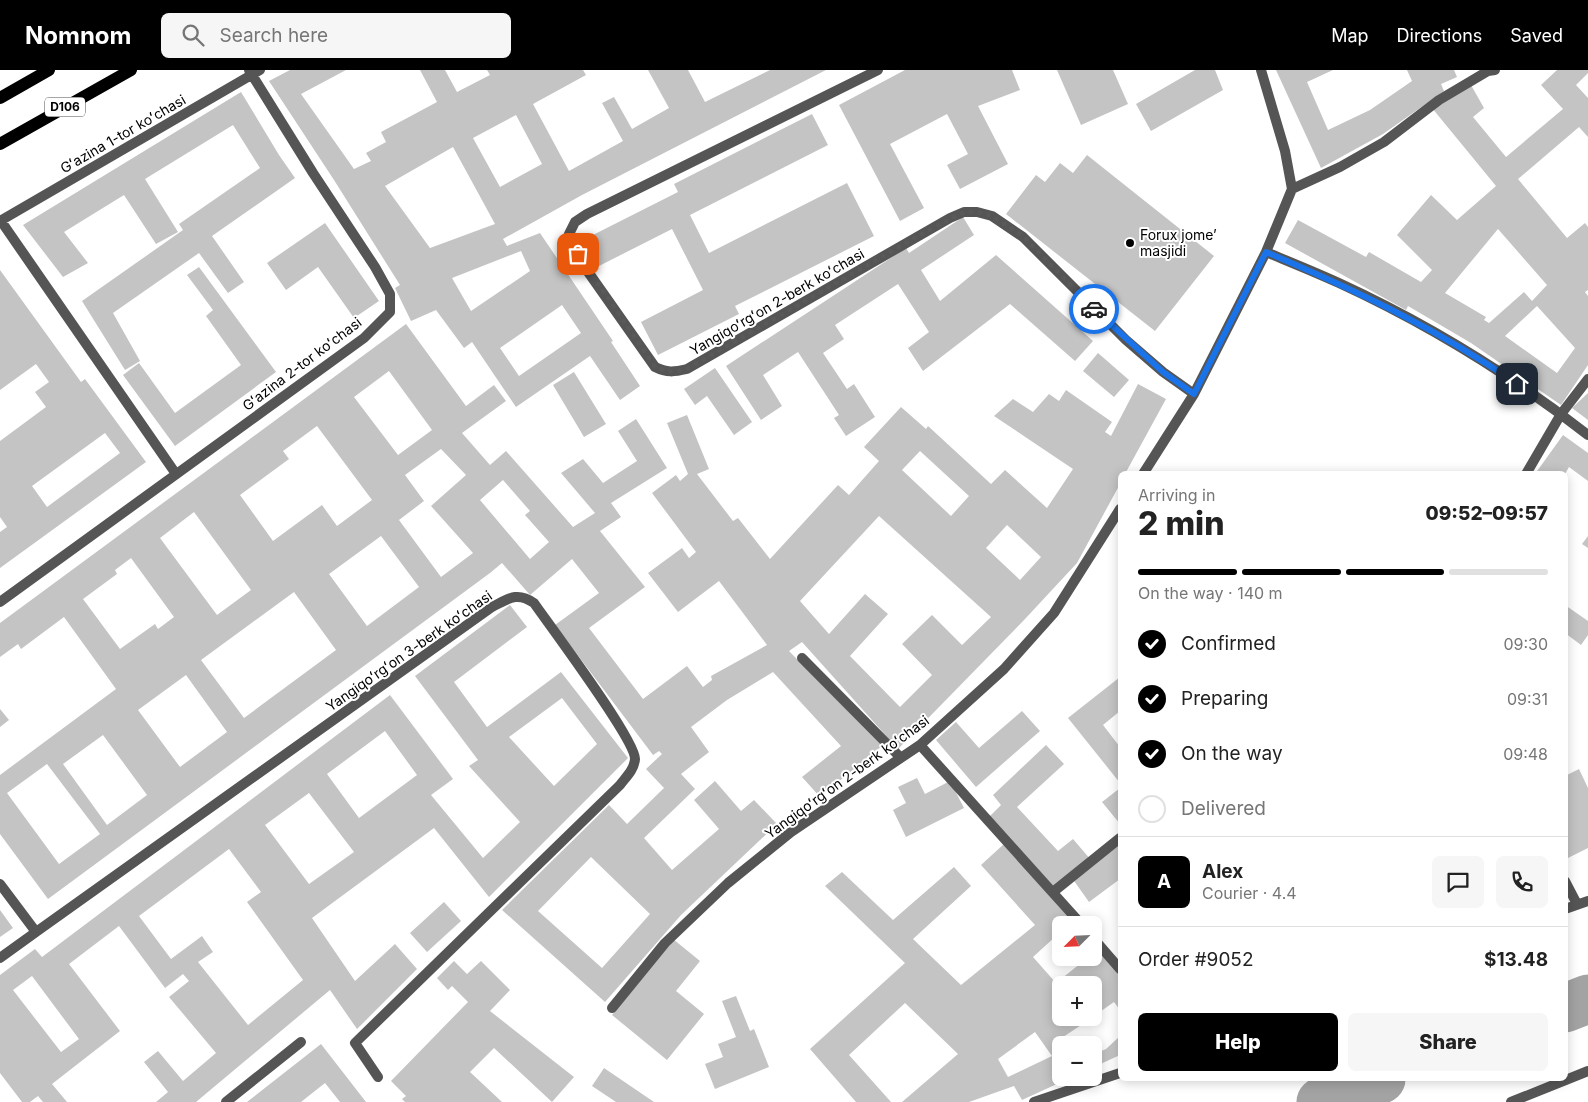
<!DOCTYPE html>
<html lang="en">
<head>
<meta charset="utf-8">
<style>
  body { margin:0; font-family:Inter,sans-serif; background:#f6f6f6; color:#222; height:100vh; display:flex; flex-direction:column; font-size:19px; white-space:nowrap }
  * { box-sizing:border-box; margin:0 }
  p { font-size:16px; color:#767676 }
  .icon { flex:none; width:28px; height:28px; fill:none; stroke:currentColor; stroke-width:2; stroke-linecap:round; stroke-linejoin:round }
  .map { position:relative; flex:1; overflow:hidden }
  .drawer { position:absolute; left:1118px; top:401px; width:450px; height:610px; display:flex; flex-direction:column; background:#fff; border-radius:8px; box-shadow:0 2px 12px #0003 }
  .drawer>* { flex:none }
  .needle { width:32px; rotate:246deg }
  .controls { position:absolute; left:1052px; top:846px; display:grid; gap:10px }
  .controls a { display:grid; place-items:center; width:50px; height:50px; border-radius:8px; background:#fff; box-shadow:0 2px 12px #0003; font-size:25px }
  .pin { position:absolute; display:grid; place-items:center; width:42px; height:42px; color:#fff; margin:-21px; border-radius:10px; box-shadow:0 2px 8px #0006 }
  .courier { position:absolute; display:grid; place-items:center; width:50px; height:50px; margin:-25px; border:4px solid #1a73e8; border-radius:50%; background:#fff; color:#222; box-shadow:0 1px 6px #0007 }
  .summary em { font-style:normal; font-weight:800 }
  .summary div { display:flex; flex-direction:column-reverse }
  .summary { display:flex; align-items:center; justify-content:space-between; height:85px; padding:0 20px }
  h1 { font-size:32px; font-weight:800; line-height:38px }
  .bar { display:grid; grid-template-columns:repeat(4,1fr); gap:8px 5px; align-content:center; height:60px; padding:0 20px }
  .bar i { height:6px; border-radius:4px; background:#e0e0e0 }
  .bar .on { background:#000 }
  .bar p { grid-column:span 4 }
  .line { display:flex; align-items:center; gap:12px; padding:0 20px; border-top:1px solid #e0e0e0 }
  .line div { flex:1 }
  .round { display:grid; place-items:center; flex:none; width:52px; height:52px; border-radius:8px; background:#f6f6f6 }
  ol { padding:0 20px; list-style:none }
  li { display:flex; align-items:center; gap:15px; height:55px }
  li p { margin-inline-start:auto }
  li .icon { padding:5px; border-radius:50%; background:#000; color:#fff; stroke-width:4 }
  li:last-child { color:#767676 }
  li i { width:28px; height:28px; border:2px solid #e0e0e0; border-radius:50% }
  .cta { display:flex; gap:10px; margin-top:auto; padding:10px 20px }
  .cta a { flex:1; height:58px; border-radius:8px; background:#000; color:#fff; font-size:20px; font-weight:800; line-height:58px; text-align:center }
  .cta a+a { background:#f6f6f6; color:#222 }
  header { display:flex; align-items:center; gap:30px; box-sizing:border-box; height:70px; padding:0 25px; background:#000; color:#fff }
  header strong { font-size:24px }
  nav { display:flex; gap:28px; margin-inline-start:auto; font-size:18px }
  .search { width:350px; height:45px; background:#f6f6f6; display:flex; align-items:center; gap:12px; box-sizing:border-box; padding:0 18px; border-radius:8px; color:#767676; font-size:19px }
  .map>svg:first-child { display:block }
</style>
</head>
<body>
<header>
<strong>Nomnom</strong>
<div class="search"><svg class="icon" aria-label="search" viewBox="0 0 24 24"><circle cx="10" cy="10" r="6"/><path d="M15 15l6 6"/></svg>Search here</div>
<nav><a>Map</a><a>Directions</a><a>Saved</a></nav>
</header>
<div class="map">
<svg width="1588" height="1032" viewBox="0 0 1588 1032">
  <rect width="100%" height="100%" fill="#fff"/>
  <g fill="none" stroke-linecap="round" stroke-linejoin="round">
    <path stroke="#a3a3a3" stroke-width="49" d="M1565,938L1588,929
      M1321,1032L1381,1009"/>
  </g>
  <path fill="#c4c4c4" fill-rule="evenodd" d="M290,0H346L301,24L354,99L371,91L366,83L386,72L381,62L437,32L420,0H445L457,22L490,5L487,0H583L586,5L533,34L569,101L623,71L602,33L614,27L632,59L669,38L648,0H688L705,32L770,0H826L582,125L503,169L507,176L540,163L613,271L611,272L640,316L620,330L590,286L516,337L472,272L464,278L436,240L411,251L395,218L400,215L334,110L269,11ZM516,45L542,94L500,117L473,68ZM453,77L495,154L430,178L385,116ZM521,181L530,201L471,241L452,208ZM562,235L581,263L519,306L500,278Z
    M905,0H1012L1020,20L978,36L1008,94L960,119L947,95L968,84L947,44L890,74L924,138L900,151L839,35Z
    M1057,0H1113L1128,34L1081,55Z
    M1195,0H1215L1223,20L1151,61L1136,34Z
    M1276,0H1333L1307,12L1328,60L1370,40L1412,11L1407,0H1454L1457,7L1441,14L1444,21L1383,64L1321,98Z
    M1557,0H1588V3L1576,15L1588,28V67L1579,57L1518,109L1567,168L1585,153L1588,157V220L1585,222L1588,226V295L1561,335L1471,273L1408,236L1406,240L1285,173L1298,150L1366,187L1369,182L1421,212L1432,200L1397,165L1431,125L1457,150L1496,116L1432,38L1471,15L1484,38L1473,47L1506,87L1563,39L1541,15ZM1498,159L1547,215L1532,231L1524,222L1489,253L1484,250L1486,247L1445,223ZM1537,236L1575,278L1557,303L1505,266Z
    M241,22L279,85L295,108L212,166L244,212L228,223L199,183L113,243L140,291L125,300L82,231L183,160L179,154L260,98L233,55L145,109L178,162L156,174L124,125L64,162L88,193L63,207L23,155Z
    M812,44L828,75L690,145L709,183L847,113L874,166L735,236L739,244L658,285L641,252L703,220L672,159L595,198L581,171L678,122L674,114Z
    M1087,85L1214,186L1155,261L1006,144L1036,105L1045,112L1060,93L1073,103Z
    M963,147L974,165L921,200L940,231L996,185L1093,271L1075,291L1010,234L923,301L908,278L929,262L898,214L835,255L844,269L823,283L847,319L854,314L875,347L846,366L834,348L839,345L798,282L763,305L782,336L761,350L726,296L906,178L909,183Z
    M325,153L379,231L354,248L318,197L286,220L267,193Z
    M199,197L276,302L175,376L123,305L139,293L175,343L241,295L206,246L213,240L187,205Z
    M0,200L81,312L85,309L146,392L0,498V462L7,457L0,447V371L46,337L35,322L49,312L36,294L0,320ZM105,363L120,383L47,437L32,416Z
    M406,254L466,336L494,315L506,331L462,363L490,395L506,381L573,457L595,443L561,403L583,389L603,413L637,391L618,361L636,349L667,398L611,433L621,447L600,461L645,517L589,558L643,629L687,596L703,617L712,610L711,606L767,575L719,511L678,542L648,503L682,478L689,488L696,482L652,423L676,405L680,411L688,404L667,353L687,345L709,399L697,404L733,451L738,448L770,489L838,415L849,425L879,391L864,377L901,337L926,359L928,356L991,414L1005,400L1047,438L1073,399L994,346L1013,329L1033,342L1049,324L1059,331L1066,320L1112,352L1105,362L1111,366L1138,314L1166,329L1125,404H1120V414L1077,493L1025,549L898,679L802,572L789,581L882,676L820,727L802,707L841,676L773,602L727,630L691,657L709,682L681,704L695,719L644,768L672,800L719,759L694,730L715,711L741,741L754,730L777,754L681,845L605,932L502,840L609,735L627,754L664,718L646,699L662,684L659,681L653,685L555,555L599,523L572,489L530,525L502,493L490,503L48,829L0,764V705L116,619L64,547L21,579L18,574L0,587V553ZM389,301L432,360L398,385L354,327ZM317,356L372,430L337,456L322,435L273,471L240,425L289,389L283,381ZM441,379L466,405L431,436L473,483L441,507L399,450L424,431L405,405ZM920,381L969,426L951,446L902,400ZM503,410L530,441L525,445L549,472L530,489L480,430ZM194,442L251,520L217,545L160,468ZM879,446L991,547L962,575L932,545L902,574L932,605L900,637L850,586L888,544L865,524L829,564L800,531ZM1007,455L1041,487L1020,510L986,478ZM381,466L419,517L367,556L329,504ZM131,488L174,547L158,559L155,554L120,579L83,529L117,504L115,500ZM294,522L336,580L244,648L201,590ZM186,605L227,662L180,697L138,640ZM103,665L147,725L107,755L63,694ZM47,694L100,764L59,794L7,723ZM591,787L650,844L602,898L538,841Z
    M1098,283L1129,310L1114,327L1083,301Z
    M715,298L752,352L734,365L707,326L695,335L684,319Z
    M574,302L606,354L584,367L553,315Z
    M1588,323V350L1572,338Z
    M1563,365L1588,383V411L1569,397L1565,404H1535Z
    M1588,466V478L1582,474Z
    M510,535L527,557L454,612L487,657L561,602L628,688L489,827L434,758L312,848L355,911L395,874L417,899L357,959L330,920L196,1032H156L168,1022L144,992L158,981L183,1011L216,983L169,927L189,911L183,904L165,918L119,856L69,894L120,961L52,1014L67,1032H43L38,1026L30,1032H22L0,1003V905L35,879L42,887L390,625L453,709L431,725L483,788L520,752L469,696L478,690L415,606ZM562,628L597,674L554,716L509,667ZM385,661L417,705L359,748L327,704ZM309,723L354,782L309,814L265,755ZM229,779L261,822L247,832L303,910L248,955L198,892L213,882L202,866L171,889L139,846ZM32,906L79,969L61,982L13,920Z
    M1565,535L1588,551V565L1581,575L1565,563Z
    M1120,607V641L1103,655L1120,677V713L1068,648Z
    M0,639L9,650L0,657Z
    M1022,641L1040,661L976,717L936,670L956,652L979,678Z
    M1046,675L1064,694L1017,737L1058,781L1073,769L1091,790L1055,818L989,747L1001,735L993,725Z
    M1579,699L1588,718V778L1568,788L1565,782V706Z
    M917,708L925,724L950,711L964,738L906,767L893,740L906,733L898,717Z
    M1120,718V754L1102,732Z
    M1120,773V809L1089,832L1072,808Z
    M1004,774L1078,855H1061V872L1056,866L1033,887L1056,913L1081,893L1076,888H1094V873L1120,902V940L1114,932L1094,946V915H1061V948H1092L1063,967L1067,975H1061V1008H1070L1022,1030L1014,1016L969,1032H902L958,984L905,933L849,985L891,1032H856L810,979L905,893L825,816L842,802L893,850L954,797L971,816L913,869L961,915L1035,855L981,795ZM1035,962L1052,986L1008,1007L998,989Z
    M444,832L461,851L427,882L410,863Z
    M0,840L13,858L0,867Z
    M673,869L700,891L676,921L704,944L667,990L612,945Z
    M454,891L467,904L481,891L510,920L490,941L574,1007L552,1032L494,978L470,1002L502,1032H405L402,1029L406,1026L391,1011L468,932L452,916L448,920L437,908Z
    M736,926L750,961L754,959L769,997L715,1019L705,994L723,987L718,974L736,967L722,931Z
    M1120,966V985L1094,997V984L1106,979Z
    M321,974L366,1032H340L325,1013L301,1032H247Z
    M604,998L654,1032H616L592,1016Z"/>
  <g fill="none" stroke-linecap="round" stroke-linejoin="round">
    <path stroke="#555" stroke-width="10" d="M802,588L900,687
      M1053,822L1120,768"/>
    <path stroke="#555" stroke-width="10" d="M878,0L587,144L575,152L569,164L571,170L586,199L655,297C667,303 674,302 687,299L950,148L964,142H977L992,146L1023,167L1126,270L1163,302L1194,324
      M1292,119L1340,97L1384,72L1439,30L1488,1L1495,0
      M0,151L260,0
      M1,151L176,404
      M1266,182C1290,192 1315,202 1339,213C1428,254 1511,305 1588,365
      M1143,404L1194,324L1266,182L1292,119L1285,81L1261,0
      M1526,404L1561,344L1588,309
      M0,532L364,268L390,242V224L375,197L313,103L249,0
      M920,675L1082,855
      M1565,811L1577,834
      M0,814L36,862L0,888
      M1565,839L1588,831
      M36,862L492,537C508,529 517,521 534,533C550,556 635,669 635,689C634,700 626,707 620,715L355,973L378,1007
      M1094,869L1120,899
      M612,938L665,873L728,813L791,762L920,675L1004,599L1054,543L1120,439
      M226,1032L301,972
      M1034,1032L1120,1003
      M1511,1032L1588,1001"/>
    <path stroke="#000" stroke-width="12" d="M0,28L49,0
      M0,74L131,0"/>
  </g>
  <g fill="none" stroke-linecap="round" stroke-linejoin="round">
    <path stroke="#595959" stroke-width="5" stroke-dasharray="0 9" d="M578,184L655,297C667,303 674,302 687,299L925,162L964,142H978L992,146L1023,166L1094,239"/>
    <path stroke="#1a73e8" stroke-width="6" d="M1094,239L1163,302L1194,324L1266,182C1353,219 1438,259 1517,314"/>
  </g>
  <circle fill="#000" stroke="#fff" stroke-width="2" cx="1130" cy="173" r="5"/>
  <g text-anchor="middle" stroke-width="4" stroke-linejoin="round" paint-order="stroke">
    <rect fill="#fff" stroke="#4c4c4c" stroke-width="1" x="45" y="27.5" width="40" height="19" rx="4"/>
    <g font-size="12" font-weight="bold" fill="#000">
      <text x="65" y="41">D106</text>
    </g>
    <g font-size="14" fill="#000" stroke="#fff">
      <text transform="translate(123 64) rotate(-30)" y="5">Gʻazina 1-tor koʻchasi</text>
      <text transform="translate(777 232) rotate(-30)" y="5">Yangiqoʻrgʻon 2-berk koʻchasi</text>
      <text transform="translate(302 294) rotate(-37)" y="5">Gʻazina 2-tor koʻchasi</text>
      <text transform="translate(409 581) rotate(-35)" y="5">Yangiqoʻrgʻon 3-berk koʻchasi</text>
      <text transform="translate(847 707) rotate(-36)" y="5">Yangiqoʻrgʻon 2-berk koʻchasi</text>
    </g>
    <g font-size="14" fill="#000" stroke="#fff" text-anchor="start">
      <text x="1140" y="170">Forux jome’<tspan x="1140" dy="16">masjidi</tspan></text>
    </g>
  </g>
</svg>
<div class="controls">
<a><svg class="needle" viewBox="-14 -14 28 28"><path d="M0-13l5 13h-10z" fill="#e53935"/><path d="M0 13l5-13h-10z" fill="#767676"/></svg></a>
<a>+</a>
<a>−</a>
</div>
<div class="pin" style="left:578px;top:184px;background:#ea580c"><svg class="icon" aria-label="bag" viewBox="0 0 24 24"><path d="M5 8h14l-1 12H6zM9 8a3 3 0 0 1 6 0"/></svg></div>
<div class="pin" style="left:1517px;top:314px;background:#1f2937"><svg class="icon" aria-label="home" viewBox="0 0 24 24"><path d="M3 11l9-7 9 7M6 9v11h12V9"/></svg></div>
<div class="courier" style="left:1094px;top:239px"><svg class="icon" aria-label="car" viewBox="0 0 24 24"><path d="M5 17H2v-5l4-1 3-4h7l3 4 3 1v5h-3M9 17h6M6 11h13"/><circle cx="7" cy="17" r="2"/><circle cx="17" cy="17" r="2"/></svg></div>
<section class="drawer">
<div class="summary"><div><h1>2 min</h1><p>Arriving in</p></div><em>09:52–09:57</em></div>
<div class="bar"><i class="on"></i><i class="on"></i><i class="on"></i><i></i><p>On the way · 140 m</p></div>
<ol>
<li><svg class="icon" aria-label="check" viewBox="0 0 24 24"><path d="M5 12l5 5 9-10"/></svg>Confirmed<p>09:30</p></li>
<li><svg class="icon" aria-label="check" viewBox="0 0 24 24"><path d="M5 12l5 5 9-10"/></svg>Preparing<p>09:31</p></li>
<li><svg class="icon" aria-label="check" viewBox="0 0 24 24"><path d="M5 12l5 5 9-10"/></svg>On the way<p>09:48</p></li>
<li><i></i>Delivered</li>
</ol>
<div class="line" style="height:90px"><b class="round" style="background:#000;color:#fff">A</b><div><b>Alex</b><p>Courier · 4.4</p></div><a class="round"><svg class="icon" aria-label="chat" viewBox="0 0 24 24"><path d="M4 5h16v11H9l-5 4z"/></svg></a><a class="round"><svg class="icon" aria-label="phone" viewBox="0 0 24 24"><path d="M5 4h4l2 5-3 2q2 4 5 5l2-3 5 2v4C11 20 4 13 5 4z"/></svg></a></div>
<div class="line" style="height:65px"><div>Order #9052</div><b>$13.48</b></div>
<div class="cta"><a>Help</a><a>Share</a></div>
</section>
</div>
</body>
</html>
